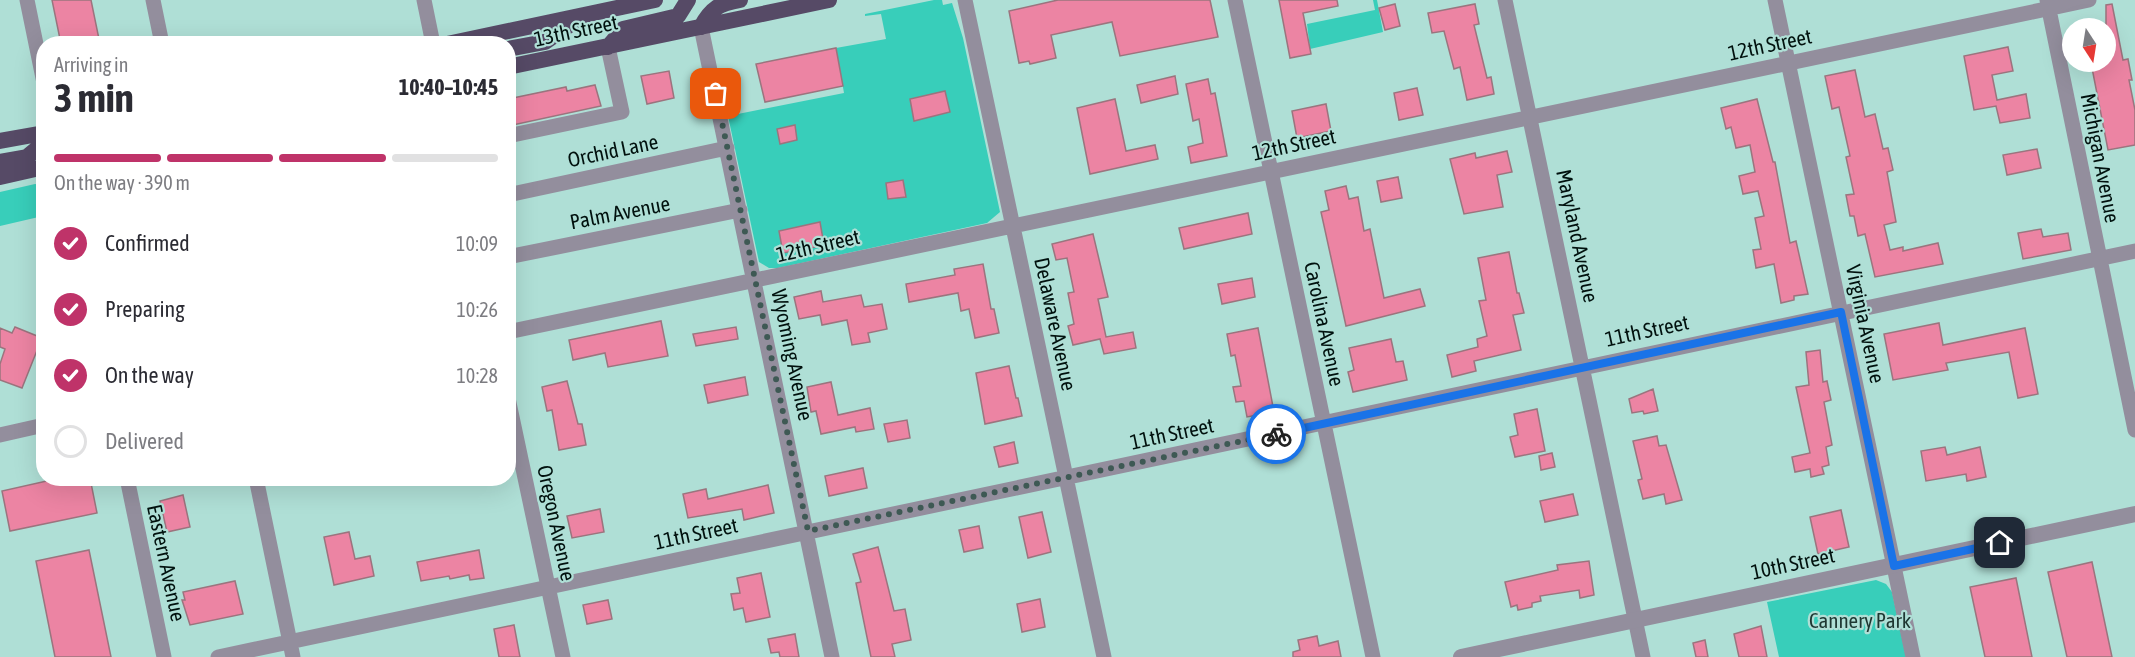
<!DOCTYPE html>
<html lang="en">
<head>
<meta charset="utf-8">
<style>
  body { margin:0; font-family:"Asap Condensed",sans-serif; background:#f2f2f3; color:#2b2b33; height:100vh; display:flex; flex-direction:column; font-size:22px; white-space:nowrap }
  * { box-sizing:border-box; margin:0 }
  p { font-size:20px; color:#7c7c81 }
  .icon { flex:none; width:33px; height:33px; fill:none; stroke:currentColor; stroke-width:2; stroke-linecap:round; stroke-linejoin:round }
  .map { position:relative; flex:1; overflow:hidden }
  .details { position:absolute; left:36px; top:36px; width:480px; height:450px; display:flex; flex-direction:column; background:#fff; border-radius:24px; box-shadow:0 6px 24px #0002 }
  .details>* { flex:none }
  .needle { width:39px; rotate:168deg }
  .buttons { position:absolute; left:2062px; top:18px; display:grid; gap:12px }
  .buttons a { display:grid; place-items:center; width:54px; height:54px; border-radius:50%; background:#fff; box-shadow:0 6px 24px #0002; font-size:30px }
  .pin { position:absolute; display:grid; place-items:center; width:51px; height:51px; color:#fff; margin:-26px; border-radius:12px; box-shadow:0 3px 9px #0006 }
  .courier { position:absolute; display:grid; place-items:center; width:60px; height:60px; margin:-30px; border:4px solid #1a73e8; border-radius:50%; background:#fff; color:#222; box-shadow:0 2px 8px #0007 }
  .head em { font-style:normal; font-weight:700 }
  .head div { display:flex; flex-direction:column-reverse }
  .head { display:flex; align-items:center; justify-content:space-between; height:102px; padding:0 18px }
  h1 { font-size:39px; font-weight:700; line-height:45px }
  .bar { display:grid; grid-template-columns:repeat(4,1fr); gap:9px 6px; align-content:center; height:72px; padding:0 18px }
  .bar i { height:8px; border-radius:4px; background:#e1e1e2 }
  .bar .on { background:#bf3369 }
  .bar p { grid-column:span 4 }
  ol { padding:0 18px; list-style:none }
  li { display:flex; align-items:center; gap:18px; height:66px }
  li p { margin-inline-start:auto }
  li .icon { padding:6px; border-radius:50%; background:#bf3369; color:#fff; stroke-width:4 }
  li:last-child { color:#7c7c81 }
  li i { width:33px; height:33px; border:3px solid #e1e1e2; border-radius:50% }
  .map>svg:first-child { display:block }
</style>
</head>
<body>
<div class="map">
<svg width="2135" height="657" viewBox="0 0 2135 657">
  <rect width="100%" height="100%" fill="#afdfd6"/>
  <path fill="#38ceba" d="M934,0H942L943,5L952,3L963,38L1000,212L987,223L778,268H769L759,262L728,116L844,93L836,48L886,39L881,14L865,16V14Z
    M1373,0H1377L1383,32L1310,49L1307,24L1375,10Z
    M35,184L43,185V216L0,226V192Z
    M1876,580L1886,584L1892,592L1906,657H1779L1767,602Z"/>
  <path fill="#ec84a3" stroke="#9b747e" stroke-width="1.5" d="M52,0H91L100,44H61Z
    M1058,0H1210L1218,37L1120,56L1112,22L1051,35L1056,58L1030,64L1029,61L1019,63L1009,11Z
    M1279,0H1337L1338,6L1303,13L1311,54L1290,58Z
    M1395,4L1400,26L1385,30L1379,8Z
    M1475,4L1479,24L1474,25L1487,78L1491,77L1494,94L1467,100L1460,67L1454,69L1444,31L1432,33L1428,13Z
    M2112,4L2123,60L2128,59L2132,80H2129L2135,110V145L2108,150L2092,68L2106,64V5Z
    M2008,47L2013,71L1992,75L1997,100L2026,94L2030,118L2000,123L1996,106L1974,110L1964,56Z
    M836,48L843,86L765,102L756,64Z
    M1855,70L1865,117L1875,114L1883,149L1888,148L1893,170L1887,172L1896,222L1884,225L1890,250L1903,247V251L1938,243L1943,264L1875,277L1865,234L1858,236L1854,216H1850L1846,195L1854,194L1846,157L1850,156L1839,107L1832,109L1825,76Z
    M669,71L674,98L647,104L641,76Z
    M1175,76L1178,94L1141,103L1137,85Z
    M1208,79L1211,94L1215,93L1227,156L1191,163L1188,147L1203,143L1199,119L1193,121L1186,84Z
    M595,85L601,106L508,126V99L566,87L567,91Z
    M1417,88L1423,115L1399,120L1394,93Z
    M945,91L950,112L914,121L910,99Z
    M1115,99L1126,151L1155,145L1158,159L1090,174L1077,108Z
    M1757,99L1773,162H1775L1790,243L1796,241L1808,294L1794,296V300L1781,303L1774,264L1756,268L1753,250L1761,249L1755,218L1764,216L1758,191L1743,194L1739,176L1755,172L1750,145L1736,148L1731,127L1726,129L1721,108Z
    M1326,104L1331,131L1297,138L1292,111Z
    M795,125L797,140L780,144L777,129Z
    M2037,149L2041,168L2007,175L2003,155Z
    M1507,151L1512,172L1497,175L1503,207L1464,214L1450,159L1475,153L1476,158Z
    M1398,177L1402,198L1381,202L1377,181Z
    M903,180L906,197L888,199L886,183Z
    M1346,186L1349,199L1358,197L1364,231L1370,229L1384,298L1420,289L1425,306L1346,326L1321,212L1329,210L1325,191Z
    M1248,213L1252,234L1184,249L1179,228Z
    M820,222L823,239L819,240L821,246L783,253L779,231Z
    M2041,229L2043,237L2068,233L2071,250L2023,259L2018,233Z
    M1093,234L1108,297L1098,299L1106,337L1133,332L1136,348L1104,354L1100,339L1073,345L1068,326L1074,324L1068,293L1074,292L1067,258L1056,260L1052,244Z
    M1509,252L1517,293H1519L1524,313L1513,315L1521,350L1474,361L1476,371L1452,377L1447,355L1478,347L1477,339L1487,336L1479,301L1486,300L1478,258Z
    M983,264L991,309H994L999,333L975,338L969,309L961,311L958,293L909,302L906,284L955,275L954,269Z
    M1252,278L1255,297L1222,304L1218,284Z
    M821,291L823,302L861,295L864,307L882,304L887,329L868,333L870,342L852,345L847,320L822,325L820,315L799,319L794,297Z
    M661,321L668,356L608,367L605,353L573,360L569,340Z
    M1939,323L1943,345L2025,328L2038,394L2018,398L2009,352L1946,363L1948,370L1893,380L1884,334Z
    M15,327L42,338L22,388L0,380V364L5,349L0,347V328L12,333Z
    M736,327L738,339L696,346L693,334Z
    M1258,328L1274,412L1247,417L1244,401L1236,402L1233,387L1241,386L1235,355L1231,356L1227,334Z
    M1391,339L1396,362L1403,361L1407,380L1353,392L1348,372L1354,370L1349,348Z
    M1820,350L1823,382L1827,381L1831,400L1824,402L1832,445L1826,447L1829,465L1822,467L1824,474L1811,477L1810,469L1795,472L1792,457L1810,453L1796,387L1809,385L1806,352Z
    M1009,366L1016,398H1018L1022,416L985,424L976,373Z
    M745,377L748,395L708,403L704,385Z
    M567,381L578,424H582L586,445L559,450L552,410L547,411L542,387Z
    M831,382L838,415L870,408L874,429L856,432L855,427L821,434L816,411L811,412L807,387Z
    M1653,389L1658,411L1644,414L1643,411L1632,413L1629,399Z
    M1537,409L1545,451L1515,457L1510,437L1518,435L1514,414Z
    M907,420L910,438L888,442L884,424Z
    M1657,436L1659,446L1666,445L1682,500L1666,504L1664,494L1643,499L1638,480L1642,479L1633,441Z
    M1014,442L1018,463L999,467L994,447Z
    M1945,447L1947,455L1980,447L1986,477L1967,481L1966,474L1926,481L1921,451Z
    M1552,453L1555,467L1541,470L1539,456Z
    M863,468L867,488L829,496L825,476Z
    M60,478H90L97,513L10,531L2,491Z
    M768,485L774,513L744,520L742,509L688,518L683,494L706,489L708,499Z
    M1573,494L1578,515L1545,522L1540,501Z
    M183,495L190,527L167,532L160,501Z
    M600,509L604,532L572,538L567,516Z
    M1841,510L1849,547L1818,554L1810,517Z
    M1042,512L1051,552L1028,558L1019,517Z
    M979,526L983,548L964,552L959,530Z
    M349,532L355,559L370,556L374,576L334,585L324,537Z
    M878,547L894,611L905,609L911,640L892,644L895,657H871L856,583L861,582L853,554Z
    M89,550L111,657H55L36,561Z
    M479,550L484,578L470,580L469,575L450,579L449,576L421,581L417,562Z
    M1589,561L1594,595L1580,598L1579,590L1540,596L1541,601L1532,603V607L1518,610L1517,605L1511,607L1505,582L1558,570L1557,565Z
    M2092,562L2112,657H2067L2048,572Z
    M761,573L770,617L746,622L743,608L734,610L731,594L740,593L737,578Z
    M2016,578L2032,657H1985L1970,587Z
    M235,581L243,614L190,625L182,600H185L183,592Z
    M1040,599L1045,627L1022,632L1017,604Z
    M608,600L612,619L587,624L583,605Z
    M514,625L520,657H499L494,629Z
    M1761,626L1767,657H1739L1734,634Z
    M795,634L799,657H780L779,652L771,653L768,639Z
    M1317,636L1319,646L1338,641L1341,657H1293V652L1300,650L1298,640Z
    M1705,640L1708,657H1696L1693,643Z"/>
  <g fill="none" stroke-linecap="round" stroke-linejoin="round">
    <path stroke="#938e9d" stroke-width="15" d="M27,0L44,83
      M153,0L162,44
      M424,0L433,44
      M965,0L1104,657
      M1235,0L1373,657
      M1505,0L1643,657
      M1775,0L1913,657
      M2047,0L2135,430
      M701,27L832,657
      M508,136L622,112L608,47
      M508,195L727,148
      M508,257L740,210
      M508,332L2089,0
      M508,398L563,657
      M0,435L44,425
      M127,478L164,657
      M256,478L293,657
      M218,657L2135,251"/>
    <path stroke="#938e9d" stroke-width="16" d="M1461,657L2135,514"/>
    <path stroke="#564a66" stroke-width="16" d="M701,27C711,8 719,4 740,0
      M447,44L655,0
      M608,47L623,29L678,16L688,0
      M508,49L545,42L578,19
      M508,67L829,0
      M0,141L44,133
      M0,162L27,157L44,143
      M0,177L44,167"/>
  </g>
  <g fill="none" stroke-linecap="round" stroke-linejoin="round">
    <path stroke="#3e5954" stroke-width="6" stroke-dasharray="0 10.8" d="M716,94L808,531L1276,434"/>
    <path stroke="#1a73e8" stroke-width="8" d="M1276,434L1841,312L1894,566L2000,543"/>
  </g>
  <g text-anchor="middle" stroke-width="4.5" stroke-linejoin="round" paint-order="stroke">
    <g font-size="21" fill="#01110e" stroke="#afdfd6">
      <text transform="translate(576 31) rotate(-12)" y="7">13th Street</text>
      <text transform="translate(1770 45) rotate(-12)" y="7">12th Street</text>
      <text transform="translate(1294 145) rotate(-12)" y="7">12th Street</text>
      <text transform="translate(613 151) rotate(-12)" y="7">Orchid Lane</text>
      <text transform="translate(2100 158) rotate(79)" y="7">Michigan Avenue</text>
      <text transform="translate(620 213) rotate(-11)" y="7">Palm Avenue</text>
      <text transform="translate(1577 236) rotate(78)" y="7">Maryland Avenue</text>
      <text transform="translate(818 246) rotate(-13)" y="7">12th Street</text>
      <text transform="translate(1055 324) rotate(78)" y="7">Delaware Avenue</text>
      <text transform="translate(1324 324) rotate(78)" y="7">Carolina Avenue</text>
      <text transform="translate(1865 324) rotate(78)" y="7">Virginia Avenue</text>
      <text transform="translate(1647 331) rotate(-12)" y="7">11th Street</text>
      <text transform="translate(792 355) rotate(78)" y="7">Wyoming Avenue</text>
      <text transform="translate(1172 434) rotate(-12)" y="7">11th Street</text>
      <text transform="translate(556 523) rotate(78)" y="7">Oregon Avenue</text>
      <text transform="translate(696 534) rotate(-12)" y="7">11th Street</text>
      <text transform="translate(166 563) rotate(78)" y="7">Eastern Avenue</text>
      <text transform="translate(1793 564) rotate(-12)" y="7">10th Street</text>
    </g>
    <g font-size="21" fill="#1e3732" stroke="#afdfd6">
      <text x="1860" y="628">Cannery Park</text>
    </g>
  </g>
</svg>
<div class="buttons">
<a><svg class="needle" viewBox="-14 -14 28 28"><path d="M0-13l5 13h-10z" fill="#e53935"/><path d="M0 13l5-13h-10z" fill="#7c7c81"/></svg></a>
</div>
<div class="pin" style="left:716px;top:94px;background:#ea580c"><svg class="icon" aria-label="bag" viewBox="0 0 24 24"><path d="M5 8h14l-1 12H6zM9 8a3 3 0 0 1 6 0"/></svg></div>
<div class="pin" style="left:2000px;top:543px;background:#1f2937"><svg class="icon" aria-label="home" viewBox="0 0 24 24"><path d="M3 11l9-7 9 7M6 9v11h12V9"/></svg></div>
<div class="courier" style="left:1276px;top:434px"><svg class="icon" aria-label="bike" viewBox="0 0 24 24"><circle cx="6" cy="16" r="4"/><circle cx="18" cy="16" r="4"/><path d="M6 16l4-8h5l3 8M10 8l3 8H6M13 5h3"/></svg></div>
<section class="details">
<div class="head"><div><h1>3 min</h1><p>Arriving in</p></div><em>10:40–10:45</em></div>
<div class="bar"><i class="on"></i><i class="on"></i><i class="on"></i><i></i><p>On the way · 390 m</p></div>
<ol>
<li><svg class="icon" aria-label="check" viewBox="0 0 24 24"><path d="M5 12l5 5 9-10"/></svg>Confirmed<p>10:09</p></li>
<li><svg class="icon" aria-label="check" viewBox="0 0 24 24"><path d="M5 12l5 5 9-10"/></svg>Preparing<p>10:26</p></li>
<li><svg class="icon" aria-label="check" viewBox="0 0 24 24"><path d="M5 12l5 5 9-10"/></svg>On the way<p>10:28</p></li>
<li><i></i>Delivered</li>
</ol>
</section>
</div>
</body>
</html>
